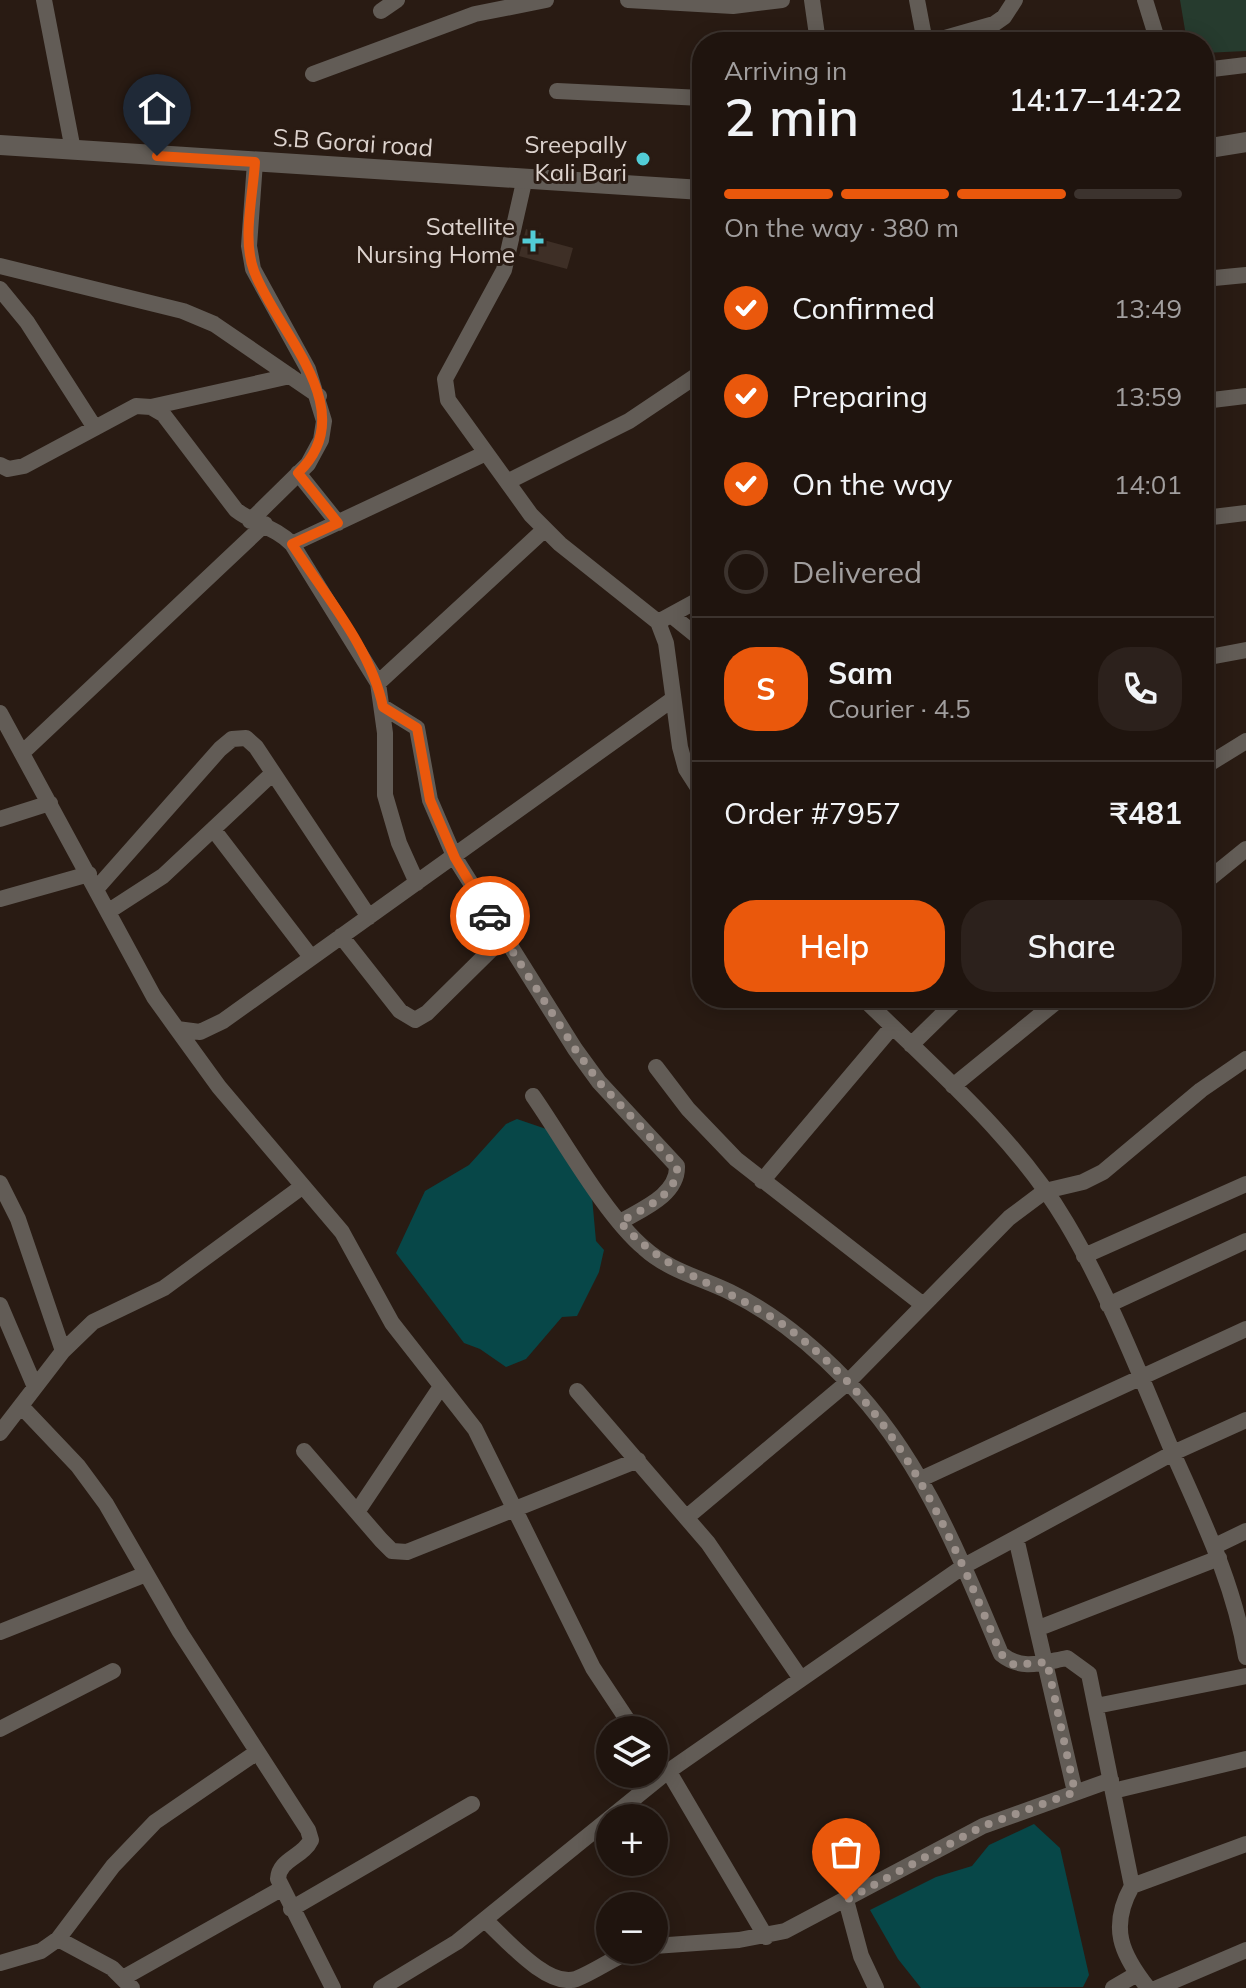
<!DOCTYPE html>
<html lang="en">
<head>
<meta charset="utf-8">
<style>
  body { margin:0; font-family:Mulish,sans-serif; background:#2c211c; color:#f1f3f6; height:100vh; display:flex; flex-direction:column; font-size:30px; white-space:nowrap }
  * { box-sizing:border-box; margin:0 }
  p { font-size:26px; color:#a19e9e }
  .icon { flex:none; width:44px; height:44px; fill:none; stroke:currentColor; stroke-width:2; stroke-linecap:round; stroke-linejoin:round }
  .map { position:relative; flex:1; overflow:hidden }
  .side { position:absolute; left:692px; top:32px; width:522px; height:976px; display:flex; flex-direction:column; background:#1f140e; border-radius:32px; box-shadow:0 4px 20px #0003,0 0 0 2px #3c332e }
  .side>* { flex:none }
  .fabs { position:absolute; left:596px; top:1716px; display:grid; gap:16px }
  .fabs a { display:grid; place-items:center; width:72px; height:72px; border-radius:50%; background:#1f140e; box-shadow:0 4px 20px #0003,0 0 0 2px #3c332e; font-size:40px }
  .pin { position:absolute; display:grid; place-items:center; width:68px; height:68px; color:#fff; margin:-82px -34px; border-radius:50% 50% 50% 0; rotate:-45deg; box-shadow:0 0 8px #0007 }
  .pin .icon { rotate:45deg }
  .courier { position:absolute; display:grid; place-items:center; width:80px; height:80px; margin:-40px; border:6px solid #ea580c; border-radius:50%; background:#fff; color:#222; box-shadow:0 2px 10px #0007 }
  .head em { font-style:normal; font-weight:600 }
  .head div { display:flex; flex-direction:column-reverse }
  .head { display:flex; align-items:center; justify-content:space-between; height:136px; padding:0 32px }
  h1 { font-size:52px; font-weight:600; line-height:60px }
  .bar { display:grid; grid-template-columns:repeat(4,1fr); gap:12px 8px; align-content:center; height:96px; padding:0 32px }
  .bar i { height:10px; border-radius:6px; background:#3c332e }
  .bar .current { background:#ea580c }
  .bar p { grid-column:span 4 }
  .line { display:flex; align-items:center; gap:20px; padding:0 32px; border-top:2px solid #3c332e }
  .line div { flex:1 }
  .round { display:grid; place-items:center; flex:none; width:84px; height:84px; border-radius:32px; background:#2c211c }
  ol { padding:0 32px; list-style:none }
  li { display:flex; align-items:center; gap:24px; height:88px }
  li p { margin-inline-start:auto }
  li .icon { padding:8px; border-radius:50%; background:#ea580c; color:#fff; stroke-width:4 }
  li:last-child { color:#a19e9e }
  li i { width:44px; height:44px; border:4px solid #3c332e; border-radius:50% }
  .button { display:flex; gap:16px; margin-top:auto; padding:16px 32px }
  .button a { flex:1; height:92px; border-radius:32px; background:#ea580c; color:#fff; font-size:32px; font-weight:600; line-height:92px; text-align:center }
  .button a+a { background:#2c211c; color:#f1f3f6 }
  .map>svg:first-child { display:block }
</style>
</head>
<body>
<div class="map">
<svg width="1246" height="1988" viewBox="0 0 1246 1988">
  <rect width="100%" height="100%" fill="#291b13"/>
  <path fill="#263b2e" d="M1180,0H1246V51L1204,53V42H1187Z"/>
  <path fill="#074748" d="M517,1119L552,1131L592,1197L596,1241L604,1250L599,1272L577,1316L562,1317L526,1359L506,1367L480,1349L464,1343L396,1253L425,1191L469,1165L506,1124Z
    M1034,1824L1060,1848L1089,1975L1083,1987L921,1988L898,1959L870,1910L936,1877L972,1866L989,1845Z"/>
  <path fill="#3e2f26" d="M526,229L541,233L540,239L573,248L567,269L519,256Z"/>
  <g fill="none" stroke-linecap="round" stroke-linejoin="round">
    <path stroke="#625c56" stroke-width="16" d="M44,0L73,150
      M628,0L733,6L782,0
      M812,0L818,42
      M917,0L925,42
      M1145,0L1158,42
      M381,11L397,0
      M931,42L994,24L1004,17L1015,0
      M1204,70L1246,65
      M313,74L475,14L546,0
      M557,91L702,98
      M524,182L504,270L445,379L448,400L531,515L560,544L658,622L666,643L680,747L686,769L702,794
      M0,266L183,311L214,324L319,396
      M1204,279L1246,275
      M0,289L27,322L95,428
      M1204,401L1246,396
      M151,407L290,376
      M0,465L8,469L24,466L136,406L151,407L163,414L236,510C254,524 275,527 292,544L378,683L385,733V795L399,843L417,883
      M298,473L338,523
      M507,482L629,421L702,372
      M1204,518L1246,513
      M250,521L308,464L321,440L324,421L308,369L253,269L249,246L255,162
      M292,544L486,453
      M671,615L702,640
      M658,622L702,598
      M1204,658L1246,650
      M378,683L545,529
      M383,707L417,728L430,800L455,858L575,1049L599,1082L677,1166C678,1195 642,1209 620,1222
      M0,713L154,997L177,1029L200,1032L223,1021L673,699
      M22,753L265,524
      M1204,767L1246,741
      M0,819L50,803
      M213,829L311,957
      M1204,883L1246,849
      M97,888L220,749L232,739L246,738L256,747L369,917
      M0,899L89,874
      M109,911L163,876L273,773
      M341,936L400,1011L415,1020L427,1013L503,938
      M863,998C933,1067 1015,1136 1066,1222C1109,1294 1140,1375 1173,1453C1203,1521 1234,1583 1246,1657
      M177,1029L219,1087L342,1232L392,1323L475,1429L593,1668L634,1730
      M911,1045L959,998
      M656,1067L688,1109L736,1159L922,1304
      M953,1086L1061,998
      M533,1096C563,1139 605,1215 644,1248C668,1270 701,1278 730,1292C773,1313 813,1346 846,1380C921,1456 960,1557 1001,1654C1022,1671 1041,1663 1067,1658L1089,1674L1132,1886
      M762,1181L892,1027
      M0,1183L18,1219L63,1351
      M1084,1256L1246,1184
      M0,1305L35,1387
      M1108,1305L1246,1241
      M577,1391L708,1543L801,1679
      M21,1406L78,1466L106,1504L180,1632L308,1830L311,1840C303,1857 279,1859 278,1879L333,1988
      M0,1433L63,1351L93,1322L164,1288L303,1186
      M304,1451L381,1540L392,1551L407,1552L638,1460
      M921,1479L1246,1329
      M357,1512L440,1388
      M687,1517L848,1382L1009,1218L1045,1191L1083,1182L1103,1172L1201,1090L1246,1059
      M1016,1538L1075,1792
      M1215,1546L1246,1531
      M1039,1628L1219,1558
      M0,1632L146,1574
      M1096,1706L1246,1676
      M0,1729L113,1671
      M669,1772L766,1937
      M1113,1791L1246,1759
      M846,1900L861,1956L876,1988
      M291,1909L472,1804
      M485,1920C506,1939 547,1988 576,1979C596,1971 613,1958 633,1950
      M58,1939L112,1968L132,1988
      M654,1946L739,1940L785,1931L983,1826L1111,1780
      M0,1963L41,1951L58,1939L113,1866L155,1822L257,1752
      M123,1978L281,1889
      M381,1988L457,1942L663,1775L964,1566L1173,1453L1246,1420
      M1113,1988L1137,1974
      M1148,1988C1121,1954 1109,1927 1132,1886L1246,1844
      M1157,1988L1246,1950"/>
    <path stroke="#625c56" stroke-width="20" d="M0,145L702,190
      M1204,149L1246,142"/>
  </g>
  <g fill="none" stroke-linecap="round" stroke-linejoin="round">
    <path stroke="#9d928c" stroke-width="8" stroke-dasharray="0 14.4" d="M490,916L575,1049L599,1082L677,1166C679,1195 642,1209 620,1222C671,1279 734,1287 793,1332C902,1416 949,1532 1001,1654L1014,1665L1047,1662L1075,1792L983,1826L846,1900"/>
    <path stroke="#ea580c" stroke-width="10" d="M157,156L255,162C253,196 242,239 254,271C277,333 364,410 298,473L338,523L292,544C324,594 371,648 383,707L417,728L430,800L455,858L490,916"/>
  </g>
  <g fill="#52ccd6" stroke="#291b13" stroke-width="3">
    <circle cx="643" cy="159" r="8"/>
    <path d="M529 229h8v8h8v8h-8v8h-8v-8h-8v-8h8z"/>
  </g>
  <g text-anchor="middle" stroke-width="6" stroke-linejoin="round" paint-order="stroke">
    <g font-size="24" fill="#dcd2cd" stroke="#291b13">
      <text transform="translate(353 143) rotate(4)" y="8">S.B Gorai road</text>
    </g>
    <g font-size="24" fill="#dcd2cd" stroke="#291b13" text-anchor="end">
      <text x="627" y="153">Sreepally<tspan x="627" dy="28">Kali Bari</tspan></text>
      <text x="515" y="235">Satellite<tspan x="515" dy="28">Nursing Home</tspan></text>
    </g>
  </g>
</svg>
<div class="fabs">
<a><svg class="icon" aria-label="layers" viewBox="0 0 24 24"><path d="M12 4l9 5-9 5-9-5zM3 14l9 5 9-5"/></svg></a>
<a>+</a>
<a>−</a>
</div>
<div class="pin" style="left:846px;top:1900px;background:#ea580c"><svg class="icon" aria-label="bag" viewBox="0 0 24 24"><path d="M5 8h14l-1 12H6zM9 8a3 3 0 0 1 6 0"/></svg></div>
<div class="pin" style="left:157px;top:156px;background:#1f2937"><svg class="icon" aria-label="home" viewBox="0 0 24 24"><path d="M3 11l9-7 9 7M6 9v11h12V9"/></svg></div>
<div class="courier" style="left:490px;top:916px"><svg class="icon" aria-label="car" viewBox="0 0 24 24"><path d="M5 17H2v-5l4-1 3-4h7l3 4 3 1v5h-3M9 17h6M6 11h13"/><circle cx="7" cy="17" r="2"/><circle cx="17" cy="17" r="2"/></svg></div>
<section class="side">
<div class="head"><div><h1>2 min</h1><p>Arriving in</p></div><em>14:17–14:22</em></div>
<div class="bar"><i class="current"></i><i class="current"></i><i class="current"></i><i></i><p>On the way · 380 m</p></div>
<ol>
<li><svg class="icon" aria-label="check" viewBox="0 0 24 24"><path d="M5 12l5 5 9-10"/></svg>Confirmed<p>13:49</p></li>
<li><svg class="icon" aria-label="check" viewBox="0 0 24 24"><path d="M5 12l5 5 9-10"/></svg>Preparing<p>13:59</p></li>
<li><svg class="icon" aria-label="check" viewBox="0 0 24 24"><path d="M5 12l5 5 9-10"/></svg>On the way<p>14:01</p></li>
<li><i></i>Delivered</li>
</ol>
<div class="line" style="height:144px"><b class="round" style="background:#ea580c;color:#fff">S</b><div><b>Sam</b><p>Courier · 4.5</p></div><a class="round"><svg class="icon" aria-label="phone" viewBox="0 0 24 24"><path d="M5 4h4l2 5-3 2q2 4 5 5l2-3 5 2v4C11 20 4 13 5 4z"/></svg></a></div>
<div class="line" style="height:104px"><div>Order #7957</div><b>₹481</b></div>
<div class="button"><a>Help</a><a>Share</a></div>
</section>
</div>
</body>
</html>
